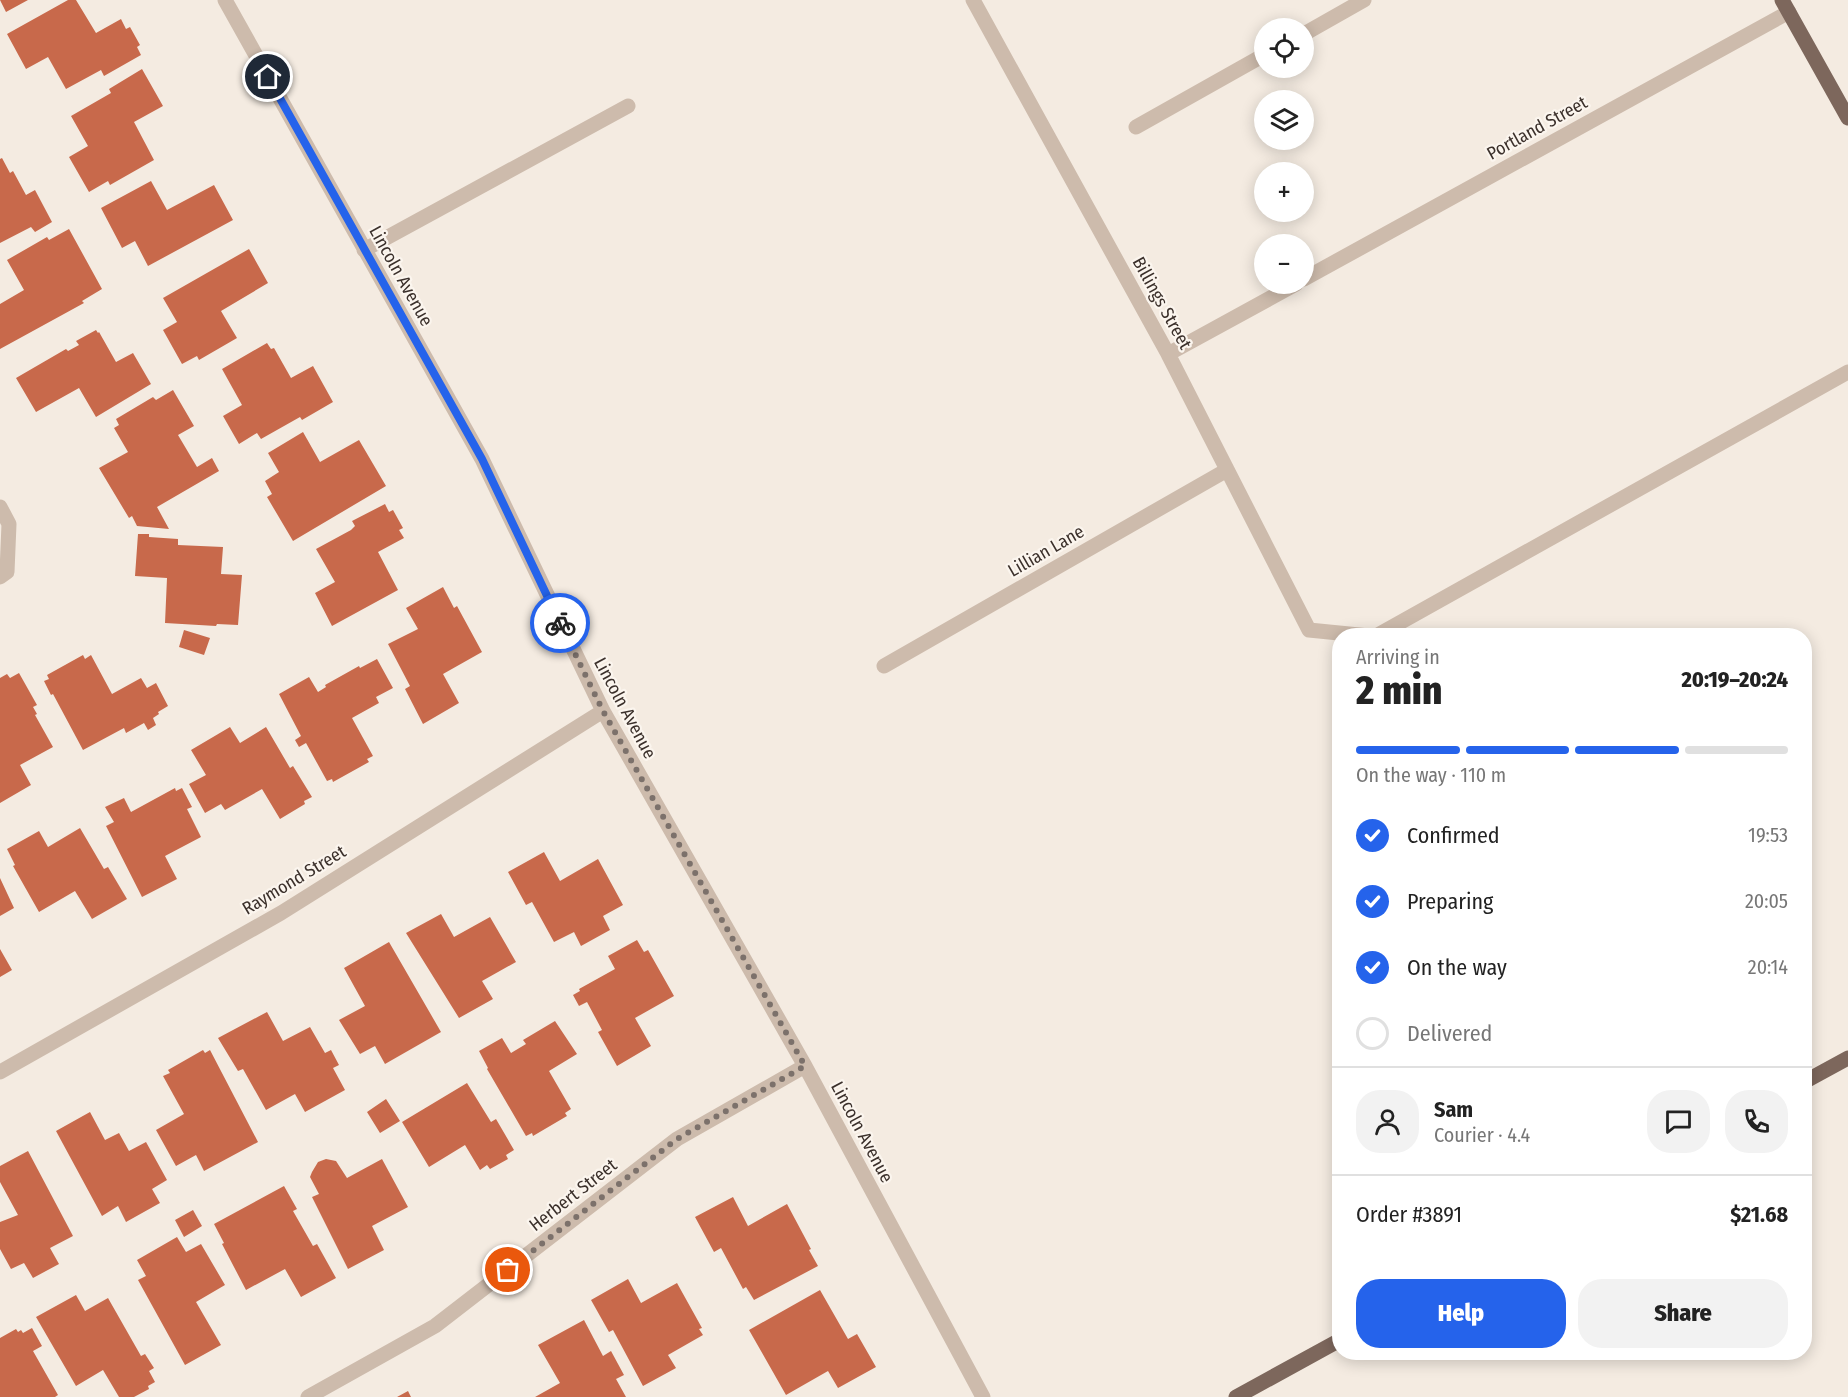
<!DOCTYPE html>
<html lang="en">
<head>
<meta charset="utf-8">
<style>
  body { margin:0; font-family:"Fira Sans Condensed",sans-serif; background:#f2f2f2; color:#222; height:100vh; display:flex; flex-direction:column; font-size:22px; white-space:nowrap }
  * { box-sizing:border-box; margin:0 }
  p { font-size:20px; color:#767676 }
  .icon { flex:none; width:33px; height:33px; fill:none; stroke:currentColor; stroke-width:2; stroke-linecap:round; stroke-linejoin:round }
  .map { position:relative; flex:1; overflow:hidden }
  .side { position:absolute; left:1332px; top:628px; width:480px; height:732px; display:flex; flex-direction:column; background:#fff; border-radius:24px; box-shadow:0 3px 15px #0003 }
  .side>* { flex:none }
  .controls { position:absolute; left:1254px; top:18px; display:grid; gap:12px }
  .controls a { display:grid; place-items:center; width:60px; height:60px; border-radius:50%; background:#fff; box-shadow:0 3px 15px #0003; font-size:30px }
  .pin { position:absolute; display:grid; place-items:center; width:51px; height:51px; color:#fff; margin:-26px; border:3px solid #fff; border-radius:50%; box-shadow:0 2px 6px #0007 }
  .courier { position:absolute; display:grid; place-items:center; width:60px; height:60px; margin:-30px; border:4px solid #2563eb; border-radius:50%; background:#fff; color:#222; box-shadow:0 2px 8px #0007 }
  .head em { font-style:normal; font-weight:800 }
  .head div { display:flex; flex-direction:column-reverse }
  .head { display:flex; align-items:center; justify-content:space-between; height:102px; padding:0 24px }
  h1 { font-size:39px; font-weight:800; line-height:45px }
  .bar { display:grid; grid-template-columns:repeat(4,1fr); gap:9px 6px; align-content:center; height:72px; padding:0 24px }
  .bar i { height:8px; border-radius:4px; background:#e0e0e0 }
  .bar .on { background:#2563eb }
  .bar p { grid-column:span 4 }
  .line { display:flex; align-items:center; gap:15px; padding:0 24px; border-top:2px solid #e0e0e0 }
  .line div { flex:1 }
  .round { display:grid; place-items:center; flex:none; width:63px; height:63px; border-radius:24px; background:#f2f2f2 }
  ol { padding:0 24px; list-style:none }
  li { display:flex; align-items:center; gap:18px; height:66px }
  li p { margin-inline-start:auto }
  li .icon { padding:6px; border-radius:50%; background:#2563eb; color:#fff; stroke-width:4 }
  li:last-child { color:#767676 }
  li i { width:33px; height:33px; border:3px solid #e0e0e0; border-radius:50% }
  .button { display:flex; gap:12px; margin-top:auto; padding:12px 24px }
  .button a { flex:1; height:69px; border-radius:24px; background:#2563eb; color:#fff; font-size:24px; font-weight:800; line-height:69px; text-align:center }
  .button a+a { background:#f2f2f2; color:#222 }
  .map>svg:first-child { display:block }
</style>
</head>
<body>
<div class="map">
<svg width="1848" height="1397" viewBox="0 0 1848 1397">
  <rect width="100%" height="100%" fill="#f4ebe1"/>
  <path fill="#c8694b" d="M0,0H28L6,12Z
    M68,0H76L96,33L121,19L126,29L130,27L140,45L137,47L141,55L104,76L101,70L66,89L48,57L26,69L7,34Z
    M142,69L163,106L134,122L154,160L110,185L108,181L89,192L69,157L88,146L71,116L111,93L109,89Z
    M2,158L10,173L13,171L26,195L35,190L52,222L35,232L31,227L0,243V159Z
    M151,181L167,210L214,185L233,220L148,266L135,241L122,248L101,208Z
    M69,229L102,289L82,301L84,303L0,349V304L24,290L7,260L47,237L49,240Z
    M249,249L268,283L221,311L237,338L199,360L197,356L182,364L163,330L177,322L163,298Z
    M96,330L98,333L99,332L116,362L133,353L151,384L96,417L79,388L36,412L16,378L66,349L68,351L79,345L76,341Z
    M267,343L271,349L274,348L291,378L313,366L333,402L302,420L300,417L261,439L257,433L239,444L223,416L242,405L222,369Z
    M173,390L194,426L178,435L197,467L212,458L219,471L157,507L169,529L137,526L132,516L129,518L99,468L128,452L114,428L119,425L116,419L153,397L156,400Z
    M303,432L320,462L359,440L386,486L293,541L267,497L272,494L265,481L279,472L268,453Z
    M385,504L389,512L393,510L403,528L399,530L404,538L378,552L398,590L332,626L315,593L335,582L316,549L351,530L355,526L352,521Z
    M138,534H149V537L178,539V545L223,547L221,574L242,575L238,625L217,624L216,626L165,623L167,578L135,576Z
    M443,587L454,608L457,606L482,652L443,674L459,703L423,724L405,689L410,686L388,644L418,629L406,608Z
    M184,630L210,638L204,655L179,647Z
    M83,655L85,659L91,655L112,694L141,678L147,688L156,683L168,706L158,712L159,714L153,718L156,725L148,730L144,723L126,733L124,728L83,750L53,694L51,695L44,681L49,679L47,675Z
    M377,659L393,688L376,697L379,703L352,718L373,756L367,759L369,762L333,782L332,779L327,781L306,743L299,747L295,740L301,736L279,694L309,677L318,692L326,687L325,685L359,666L360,668Z
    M19,673L37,705L33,707L37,714L35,715L53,747L20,765L31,785L0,803V678L7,674L10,678Z
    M230,727L240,743L266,727L290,768L293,766L312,797L304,801L305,804L280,819L262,789L225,810L221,804L205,813L189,784L206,775L191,750Z
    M175,788L176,791L182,788L192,807L187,809L201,837L165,856L177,879L142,897L106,826L114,822L105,807L124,798L131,812Z
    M80,828L104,869L108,867L127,899L92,919L75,891L39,912L13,866L15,865L7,849L39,831L48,847Z
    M544,852L560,881L598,859L623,905L603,916L610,930L581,946L574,932L554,942L532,902L526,905L508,872Z
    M0,878L14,908L0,916Z
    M441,914L454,937L490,917L516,962L482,981L493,999L459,1018L406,933Z
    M637,940L644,952L648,950L674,996L635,1018L651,1046L617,1066L598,1032L602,1030L587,1002L579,1006L573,995L580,991L579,989L615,969L608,956Z
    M389,942L441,1032L385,1064L375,1046L360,1054L339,1020L365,1006L344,968Z
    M0,949L12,970L0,977Z
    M267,1012L283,1041L310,1027L325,1053L331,1050L339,1065L333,1068L345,1090L305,1112L295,1094L266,1110L243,1069L238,1071L218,1038Z
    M555,1021L577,1054L549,1071L571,1109L565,1113L567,1116L533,1136L532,1133L526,1136L487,1069L488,1068L479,1051L502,1038L511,1053L526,1044L523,1040Z
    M203,1050L205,1053L210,1050L258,1142L204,1171L196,1155L176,1166L156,1130L184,1114L163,1076L170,1073L168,1070Z
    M467,1083L491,1122L496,1119L514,1150L506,1155L508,1159L490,1169L487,1165L480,1170L465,1145L429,1167L402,1122Z
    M386,1099L400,1121L380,1133L367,1112Z
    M90,1112L105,1140L119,1133L129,1151L146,1142L167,1180L152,1189L160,1203L126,1222L118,1206L102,1216L56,1131Z
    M28,1151L73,1236L50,1248L59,1264L33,1278L24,1263L11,1269L0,1249V1222L18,1215L0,1182V1166Z
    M326,1159L336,1161L347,1178L382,1159L408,1207L372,1226L384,1250L348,1269L312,1197L319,1194L310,1177L312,1172L318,1162Z
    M284,1186L297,1209L293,1211L313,1246L317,1244L336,1278L301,1297L285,1269L246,1290L222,1244L224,1243L214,1224Z
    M733,1197L748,1226L787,1204L811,1249L809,1250L818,1266L754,1300L746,1287L743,1289L721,1248L714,1252L695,1217Z
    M193,1210L202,1226L184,1237L175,1220Z
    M177,1237L186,1252L201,1244L225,1285L196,1302L221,1345L185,1365L138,1280L146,1276L137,1260Z
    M628,1279L641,1303L677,1283L702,1328L699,1329L703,1335L668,1355L676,1368L643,1386L613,1330L609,1332L591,1300Z
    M820,1290L848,1339L857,1334L876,1367L838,1388L828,1371L786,1395L749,1330Z
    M76,1295L85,1311L108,1298L141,1356L145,1354L154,1368L149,1371L155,1382L148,1386L149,1389L134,1397H119L103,1370L76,1386L36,1317Z
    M584,1320L603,1356L611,1351L624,1375L616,1379L626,1397H535L560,1383L538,1345Z
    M32,1328L42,1346L33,1351L58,1395L55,1397H0V1338L16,1329L18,1332L21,1330L23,1333Z
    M408,1391L411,1397H397Z"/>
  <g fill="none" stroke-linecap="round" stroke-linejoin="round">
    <path stroke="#cdbbac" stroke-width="15" d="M225,0L482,459L603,711L805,1066L983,1397
      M973,0L1168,354L1309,630L1369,636
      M1304,34L1364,0
      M1136,127L1264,55
      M364,250L628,106
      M1304,279L1789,12
      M1168,354L1296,284
      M0,507L9,524L7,572L0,577
      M1376,636L1848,372
      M884,666L1227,470
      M0,1072L281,913L603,711
      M308,1397L435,1326L677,1139L805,1066"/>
    <path stroke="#7d675c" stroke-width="15" d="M1782,0L1848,118
      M1804,1082L1848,1058
      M1236,1397L1340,1340"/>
  </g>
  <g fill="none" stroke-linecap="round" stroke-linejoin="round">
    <path stroke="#7c716b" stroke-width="6" stroke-dasharray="0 10.8" d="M508,1270L677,1139L805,1066L603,711L560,623"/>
    <path stroke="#2563eb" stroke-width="8" d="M268,77L482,459L560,623"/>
  </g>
  <g text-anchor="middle" stroke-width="4.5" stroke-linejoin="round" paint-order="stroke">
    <g font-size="18" fill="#3b302b" stroke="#fbf5ee">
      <text transform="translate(1537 128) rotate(-29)" y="6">Portland Street</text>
      <text transform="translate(401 276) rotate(61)" y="6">Lincoln Avenue</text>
      <text transform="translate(1162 303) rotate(61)" y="6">Billings Street</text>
      <text transform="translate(1046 551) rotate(-30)" y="6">Lillian Lane</text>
      <text transform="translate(625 708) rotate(62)" y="6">Lincoln Avenue</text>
      <text transform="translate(294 880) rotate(-31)" y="6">Raymond Street</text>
      <text transform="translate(862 1132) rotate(62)" y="6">Lincoln Avenue</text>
      <text transform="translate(573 1195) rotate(-38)" y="6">Herbert Street</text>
    </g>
  </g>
</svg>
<div class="controls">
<a><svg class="icon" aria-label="locate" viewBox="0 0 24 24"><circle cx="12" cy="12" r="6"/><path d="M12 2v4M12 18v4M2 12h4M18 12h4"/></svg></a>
<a><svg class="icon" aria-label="layers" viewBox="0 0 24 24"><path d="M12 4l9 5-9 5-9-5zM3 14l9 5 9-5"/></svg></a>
<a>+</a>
<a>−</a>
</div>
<div class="pin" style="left:508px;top:1270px;background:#ea580c"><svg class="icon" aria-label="bag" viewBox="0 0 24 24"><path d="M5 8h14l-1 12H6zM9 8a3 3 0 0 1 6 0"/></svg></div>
<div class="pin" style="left:268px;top:77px;background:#1f2937"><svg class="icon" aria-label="home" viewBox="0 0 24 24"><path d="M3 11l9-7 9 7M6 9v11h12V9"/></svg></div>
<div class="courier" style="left:560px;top:623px"><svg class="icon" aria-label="bike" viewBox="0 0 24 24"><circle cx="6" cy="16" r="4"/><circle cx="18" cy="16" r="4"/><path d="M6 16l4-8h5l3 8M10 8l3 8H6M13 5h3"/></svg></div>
<section class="side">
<div class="head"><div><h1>2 min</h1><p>Arriving in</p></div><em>20:19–20:24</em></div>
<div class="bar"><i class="on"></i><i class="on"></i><i class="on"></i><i></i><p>On the way · 110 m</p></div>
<ol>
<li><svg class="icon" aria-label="check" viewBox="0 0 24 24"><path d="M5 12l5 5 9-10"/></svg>Confirmed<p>19:53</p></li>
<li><svg class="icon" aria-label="check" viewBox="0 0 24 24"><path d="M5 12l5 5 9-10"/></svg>Preparing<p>20:05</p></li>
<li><svg class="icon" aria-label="check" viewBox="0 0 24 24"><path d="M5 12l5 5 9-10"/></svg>On the way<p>20:14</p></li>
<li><i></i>Delivered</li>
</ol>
<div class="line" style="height:108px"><a class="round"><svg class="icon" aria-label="person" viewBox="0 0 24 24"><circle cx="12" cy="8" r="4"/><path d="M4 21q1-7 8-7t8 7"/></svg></a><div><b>Sam</b><p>Courier · 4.4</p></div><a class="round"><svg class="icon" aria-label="chat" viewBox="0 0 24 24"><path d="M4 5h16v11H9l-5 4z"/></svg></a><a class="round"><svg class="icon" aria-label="phone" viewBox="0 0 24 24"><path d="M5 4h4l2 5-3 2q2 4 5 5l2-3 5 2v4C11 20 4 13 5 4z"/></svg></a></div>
<div class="line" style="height:78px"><div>Order #3891</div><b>$21.68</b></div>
<div class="button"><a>Help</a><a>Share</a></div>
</section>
</div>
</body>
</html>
